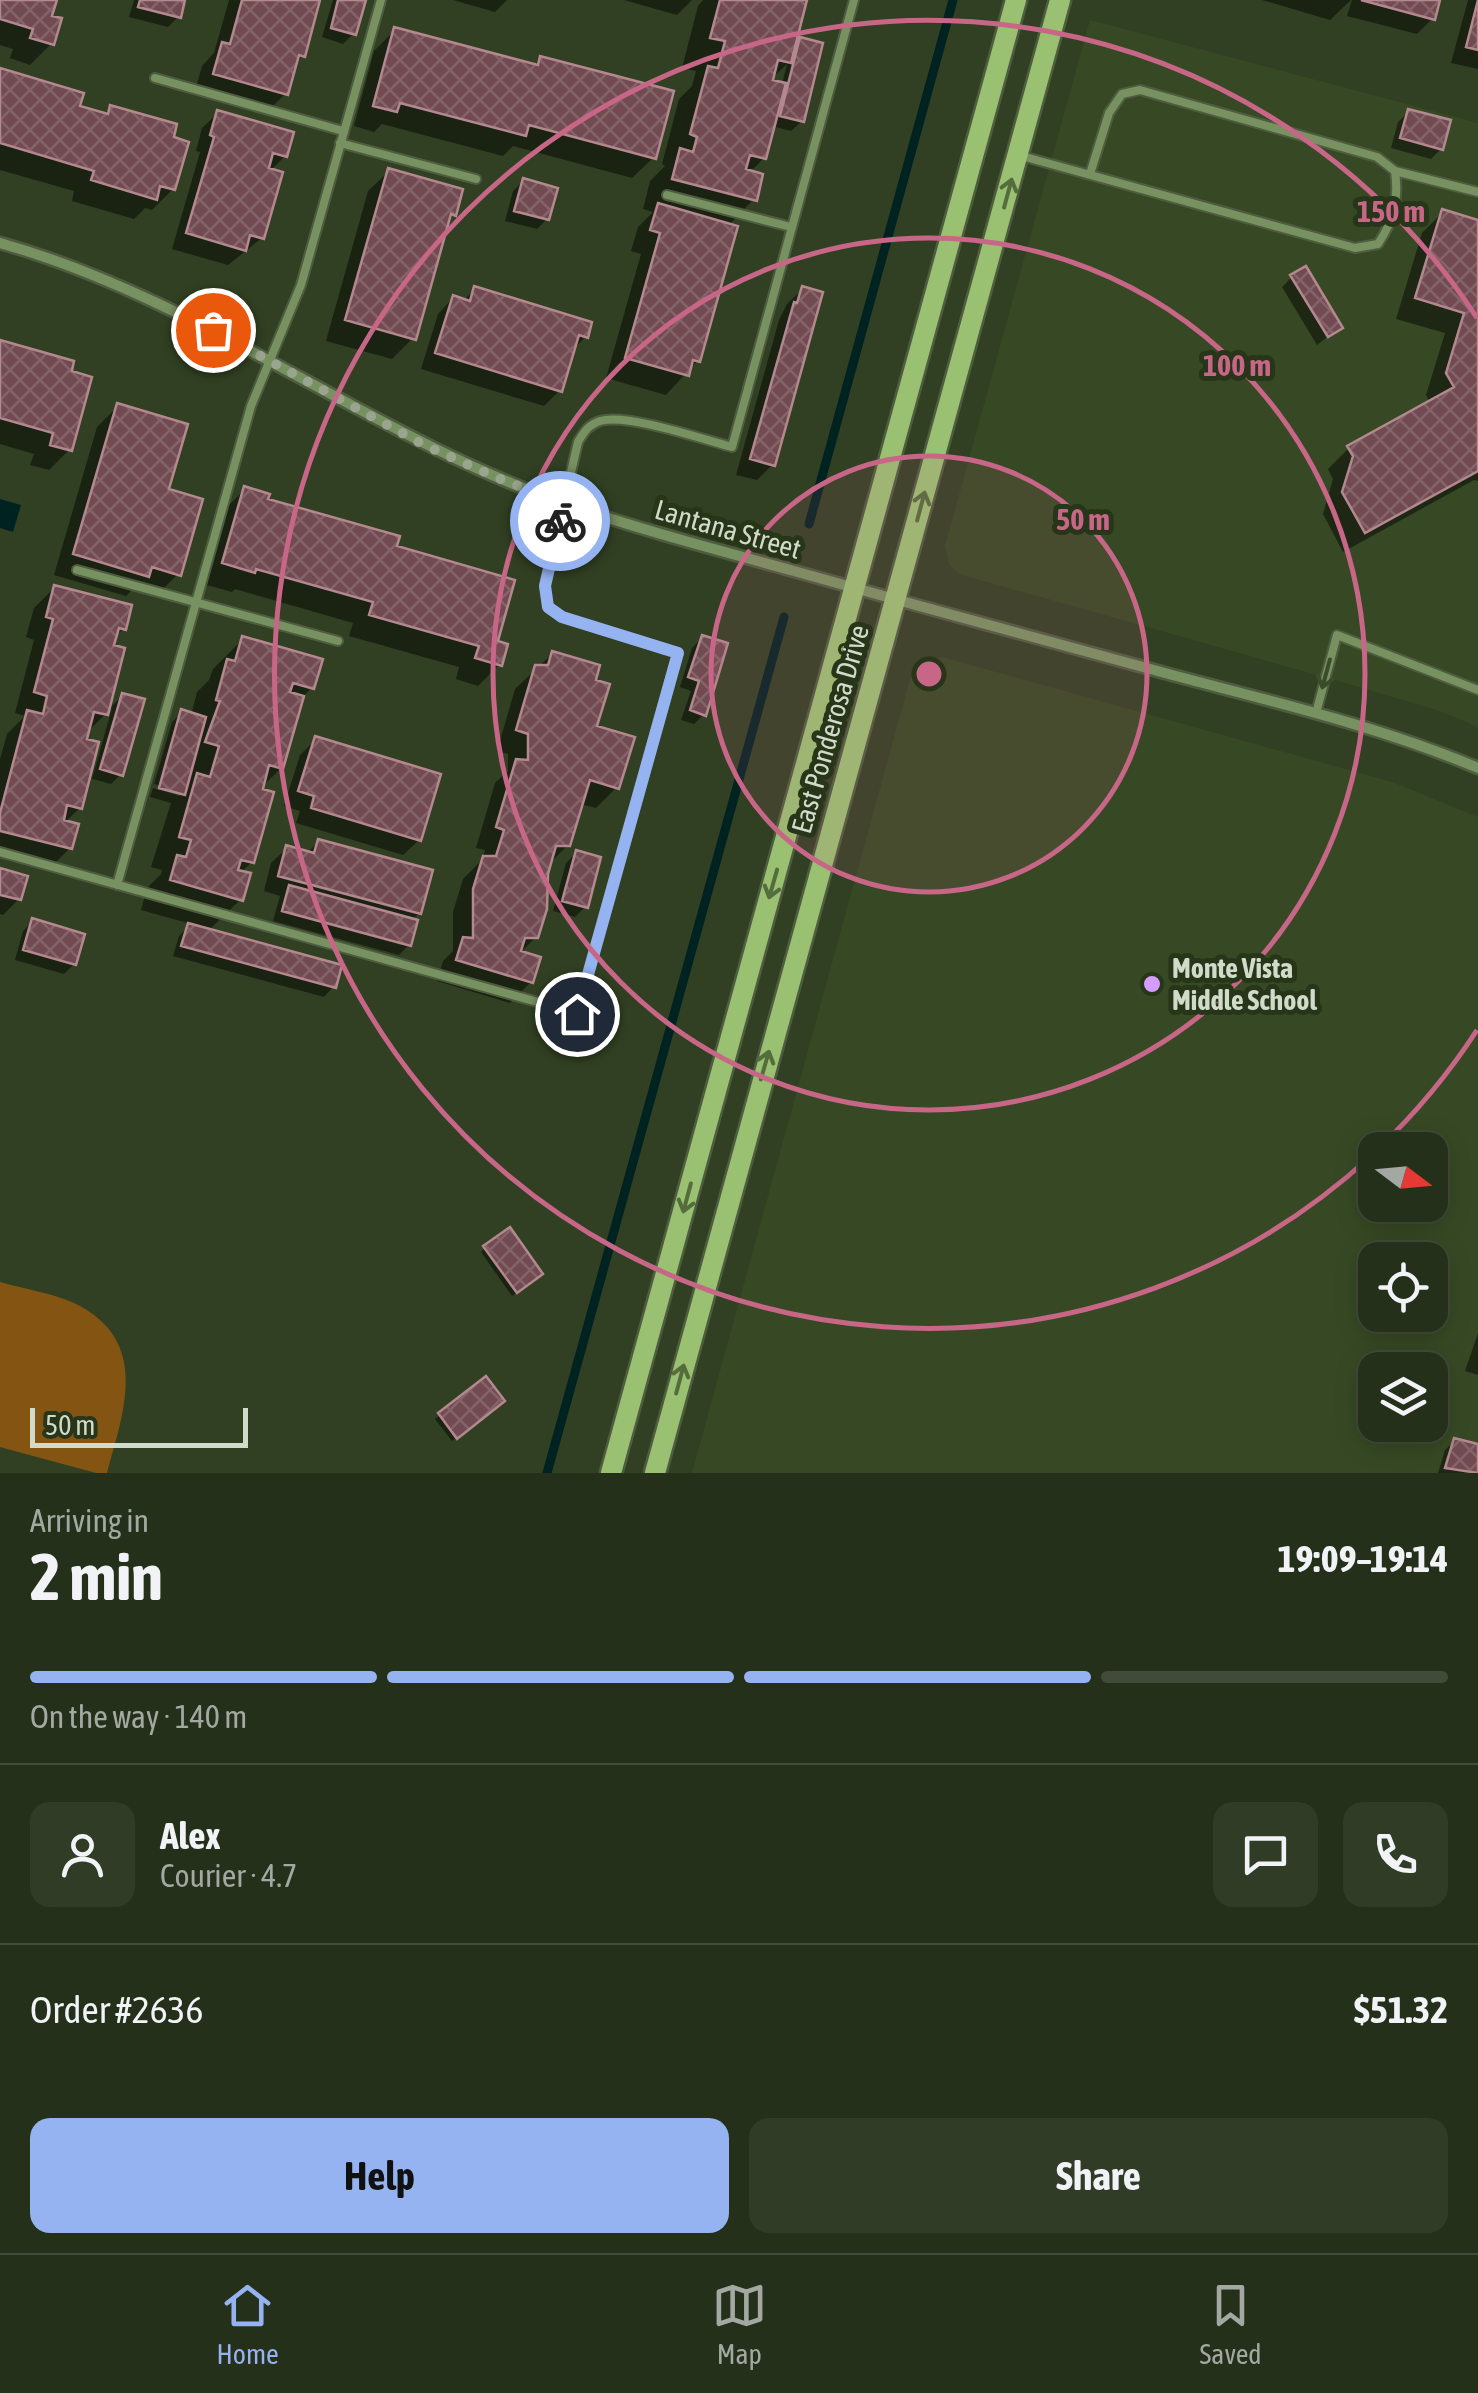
<!DOCTYPE html>
<html lang="en">
<head>
<meta charset="utf-8">
<style>
  body { margin:0; font-family:"Asap Condensed",sans-serif; background:#313c27; color:#f1f3f6; height:100vh; display:flex; flex-direction:column; font-size:38px; white-space:nowrap }
  * { box-sizing:border-box; margin:0 }
  p { font-size:32px; color:#a3a9a2 }
  .icon { flex:none; width:55px; height:55px; fill:none; stroke:currentColor; stroke-width:2; stroke-linecap:round; stroke-linejoin:round }
  .map { position:relative; height:1473px; overflow:hidden }
  .sheet { display:flex; flex-direction:column; background:#25301a; flex:1 }
  .sheet>* { flex:none }
  .needle { width:65px; rotate:106deg }
  .buttons { position:absolute; left:1358px; top:1132px; display:grid; gap:20px }
  .buttons a { display:grid; place-items:center; width:90px; height:90px; border-radius:20px; background:#25301a; box-shadow:0 5px 25px #0003,0 0 0 2px #424b39; font-size:50px }
  .scale { position:absolute; left:30px; bottom:25px; width:218px; box-sizing:border-box; padding-left:10px; border:5px solid #d1dbc9; border-top:0; font-size:28px; line-height:35px; white-space:nowrap; color:#d1dbc9; -webkit-text-stroke:8px #273518; paint-order:stroke }
  .pin { position:absolute; display:grid; place-items:center; width:85px; height:85px; color:#fff; margin:-42px; border:5px solid #fff; border-radius:50%; box-shadow:0 2px 10px #0007 }
  .courier { position:absolute; display:grid; place-items:center; width:100px; height:100px; margin:-50px; border:8px solid #95b2f1; border-radius:50%; background:#fff; color:#222; box-shadow:0 2px 12px #0007 }
  .head em { font-style:normal; font-weight:700 }
  .head div { display:flex; flex-direction:column-reverse }
  .head { display:flex; align-items:center; justify-content:space-between; height:170px; padding:0 30px }
  h1 { font-size:65px; font-weight:700; line-height:75px }
  .bar { display:grid; grid-template-columns:repeat(4,1fr); gap:15px 10px; align-content:center; height:120px; padding:0 30px }
  .bar i { height:12px; border-radius:8px; background:#424b39 }
  .bar .on { background:#95b2f1 }
  .bar p { grid-column:span 4 }
  .line { display:flex; align-items:center; gap:25px; padding:0 30px; border-top:2px solid #424b39 }
  .line div { flex:1 }
  .round { display:grid; place-items:center; flex:none; width:105px; height:105px; border-radius:20px; background:#313c27 }
  .primary-button { display:flex; gap:20px; margin-top:auto; padding:20px 30px }
  .primary-button a { flex:1; height:115px; border-radius:20px; background:#95b2f1; color:#111; font-size:40px; font-weight:700; line-height:115px; text-align:center }
  .primary-button a+a { background:#313c27; color:#f1f3f6 }
  .menu { display:flex; justify-content:space-around; align-items:center; height:140px; border-top:2px solid #424b39; background:#25301a; font-size:28px; color:#a3a9a2 }
  .menu a { display:grid; justify-items:center; gap:5px }
  .menu .on { color:#95b2f1 }
  .map>svg:first-child { display:block }
</style>
</head>
<body>
<div class="map">
<svg width="1478" height="1473" viewBox="0 0 1478 1473">
  <defs>
    <pattern id="water-ripples" width="26" height="14" patternUnits="userSpaceOnUse" patternTransform="scale(2.5)"><rect width="26" height="14" fill="#002322"/><path d="M2 4q2-2 4 0t4 0M15 11q2-2 4 0t4 0" fill="none" stroke="#244241"/></pattern>
    <pattern id="building-cross-hatch" width="8" height="8" patternUnits="userSpaceOnUse" patternTransform="scale(2.5)"><rect width="8" height="8" fill="#714b51"/><path d="M0 0l8 8M0 8l8-8" fill="none" stroke="#846469"/></pattern>
  </defs>
  <rect width="100%" height="100%" fill="#314022"/>
  <path fill="#374924" fill-rule="evenodd" d="M1090,20L1478,123V727L1440,711L1356,686L959,574L949,564L945,546Z
    M942,657L1392,782L1478,817V1473H692L910,679L921,665ZM1375,1150H1430V1205H1375ZM1375,1260H1430V1315H1375ZM1375,1370H1430V1425H1375Z"/>
  <path fill="#845512" d="M0,1282C24,1289 52,1293 74,1303C151,1340 124,1411 107,1473H96L0,1447Z"/>
  <path fill="url(#water-ripples)" d="M0,499L21,505L13,532L0,528Z"/>
  <path fill="#0007" fill-rule="evenodd" d="M0,0H55L49,17L51,44L30,65L10,58L13,49L0,45Z
    M134,0H183L178,17L168,27L129,17Z
    M229,0H318L302,56L293,65L286,93L265,114L194,95L202,66L214,53Z
    M333,0H363L353,34L343,44L322,37Z
    M453,0H507L495,12Z
    M624,0H692L677,15Z
    M703,0H804L792,48L800,40L802,121L791,131L772,126L764,158L749,173L754,199L728,226L698,360L666,395L606,378L641,254L631,251L638,227L653,212L643,209L650,181L665,166L662,164L679,99L692,86L696,71L682,68L698,6ZM787,64L782,84L769,81Z
    M1262,0H1351L1330,20Z
    M1352,0H1438L1433,18L1417,34L1347,16Z
    M1468,0H1478V69L1451,63Z
    M395,30L533,67L541,58L653,158L632,178L513,146L503,156L382,124L374,132L354,126L374,51Z
    M0,71L77,108L103,116L111,108L173,189L152,210L145,208L134,219L72,201L74,191L0,170Z
    M1408,112L1441,149L1431,159L1391,148L1398,122Z
    M218,113L285,156L270,171L262,238L228,265L172,249L200,152L196,151L202,128Z
    M389,171L453,215L446,222L413,338L392,359L326,341L368,191Z
    M523,181L547,219L537,229L505,221L513,191Z
    M1443,212L1478,222V481L1474,480L1343,552L1323,514L1333,479L1328,469L1349,448L1430,403L1426,395L1445,333L1396,319L1422,233Z
    M1292,277L1340,327L1317,345L1282,287Z
    M475,289L585,337L572,351L559,391L544,406L421,369L438,314L453,298L463,301Z
    M803,289L772,465L757,480L736,475L779,320L787,304Z
    M0,343L70,449L49,470L30,465L34,454L0,444Z
    M118,406L178,574L157,595L134,588L126,596L54,575L97,427Z
    M245,489L265,501L394,548L494,643L499,665L478,686L456,679L459,667L349,636L353,623L235,589L232,592L203,584L224,510Z
    M54,588L123,629L113,639L106,712L123,695L121,774L111,784L89,778L92,779L112,708L86,733L80,808L64,823L70,848L49,869L0,856V759L7,734L25,716L15,713L34,640L26,637L34,608Z
    M702,638L704,714L694,724L681,720L691,691L680,687L692,648Z
    M243,639L312,687L301,699L281,768L259,790L252,862L240,873L241,899L208,931L334,986L324,997L173,956L179,936L191,924L141,910L147,888L161,874L162,870L151,867L171,803L150,797L153,788L180,796V791L154,784L172,722L182,712L191,715L197,692L209,680L213,669Z
    M552,654L592,682L594,728L617,787L596,808L580,804L568,845L548,865L536,937L520,953L531,982L510,1003L437,981L443,961L453,951V912L463,879L482,860L485,850L476,848L495,783L508,771V754L497,751L515,689Z
    M316,739L419,840L403,855L296,823L300,811L284,806L300,755Z
    M319,841L419,913L411,921L409,945L399,955L273,921L280,896L264,891L271,863L287,848L307,853Z
    M576,853L585,907L575,917L553,911L566,863Z
    M0,870L19,899L3,915L0,914Z
    M33,921L74,964L64,974L15,960L23,931Z
    M485,1248L536,1278L512,1296L481,1252Z
    M1478,1333V1375L1465,1371Z
    M486,1380L498,1405L452,1441L435,1419Z
    M1455,1440L1478,1447V1473H1438L1445,1450Z"/>
  <g fill="none" stroke-linecap="round" stroke-linejoin="round">
    <path stroke="#002322" stroke-width="9" d="M809,524L953,0
      M547,1473L784,617"/>
  </g>
  <path fill="url(#building-cross-hatch)" stroke="#b3888e" stroke-width="2.5" d="M0,0H57L52,16L62,18L54,45L30,38L33,29L0,19Z
    M140,0H185L181,18L138,7Z
    M242,0H320L305,57L299,55L288,95L213,74L222,42L230,44Z
    M338,0H366L356,35L331,28Z
    M720,0H807L791,63L778,60L773,80L786,83L766,159L750,155L746,169L763,174L757,201L672,179L680,148L693,152L697,137L690,134L708,66L718,68L725,41L710,38Z
    M1361,0H1440L1435,20Z
    M1478,0V50L1466,47Z
    M394,27L538,65L540,56L674,91L656,159L529,125L526,136L400,103L397,112L373,106Z
    M800,37L823,43L804,122L780,116Z
    M0,68L84,93L80,106L108,114L110,105L177,124L174,137L189,142L175,190L160,186L157,200L91,180L94,171L0,143Z
    M1408,109L1451,120L1443,150L1400,138Z
    M217,110L294,132L287,157L273,153L269,168L283,172L264,239L250,235L246,251L186,233L214,137L210,135Z
    M388,168L463,189L456,216L451,214L416,340L345,320Z
    M523,178L558,188L549,220L514,211Z
    M658,203L738,226L700,362L693,360L689,376L625,358L660,233L650,230Z
    M1442,209L1478,220V471L1365,533L1342,492L1353,456L1347,446L1454,387L1446,373L1464,313L1415,298Z
    M1306,266L1343,328L1328,337L1290,275Z
    M474,286L592,322L588,338L579,335L562,392L435,353L453,295L470,301Z
    M802,286L823,292L775,466L750,459L794,302L797,303Z
    M0,340L74,361L72,371L92,377L72,451L50,445L53,433L0,418Z
    M117,403L188,424L169,489L203,499L181,576L152,567L149,577L73,554Z
    M244,486L270,494L268,499L400,536L397,546L515,580L498,641L508,644L502,666L475,658L479,646L369,615L373,602L256,569L255,573L222,563Z
    M54,585L132,605L126,630L119,628L114,645L125,648L108,715L94,712L87,739L99,742L82,809L67,805L64,820L79,824L72,849L0,831V813L27,710L43,714L47,696L34,692L53,619L46,617Z
    M702,635L728,643L706,716L690,710L699,681L688,677Z
    M242,636L323,659L314,689L293,683L290,692L304,696L283,769L269,765L263,789L274,792L254,863L241,860L238,870L251,873L243,901L170,880L177,855L186,857L191,840L179,837L197,773L210,777L219,746L205,742L220,701L216,700L227,659L235,661Z
    M552,651L600,665L596,680L610,684L597,726L635,737L619,789L590,780L570,846H556L548,874L547,909L538,938H525L521,951L541,957L533,983L456,960L463,937L473,938V889L483,856H496L504,830L496,827L516,759L528,760V734L516,730L535,665H548Z
    M122,693L145,699L123,776L100,769Z
    M181,709L206,717L185,795L159,788Z
    M315,736L441,774L421,841L311,808L314,796L298,791Z
    M318,839L433,870L421,914L278,876L286,845L314,853Z
    M576,850L601,857L588,908L562,901Z
    M0,868L28,876L21,900L0,895Z
    M289,885L418,920L411,946L282,911Z
    M32,918L85,934L76,965L23,950Z
    M188,923L342,965L336,988L181,946Z
    M510,1227L543,1274L517,1293L483,1246Z
    M486,1376L505,1401L457,1439L438,1413Z
    M1454,1438L1478,1444V1473L1445,1468Z"/>
  <g fill="none" stroke-linecap="round" stroke-linejoin="round">
    <defs>
      <path id="lane" d="M155,78L343,131
        M340,143L476,179
        M1018,155L1355,248L1378,244C1394,220 1399,200 1395,171L1377,157L1140,90L1122,94L1109,113L1090,174
        M1395,171L1478,192
        M667,195L791,227
        M77,570L338,641
        M1316,713L1337,635L1478,690
        M0,852L577,1013L678,653L562,617L548,607L545,585L578,442C584,432 588,425 600,421C627,413 702,439 732,447L854,0
        M117,885L251,406L301,285L381,0"/>
      <path id="street" d="M0,243C203,300 369,436 566,504C641,530 718,550 794,571C921,607 1048,641 1176,676C1278,703 1381,727 1478,768"/>
      <path id="secondary" d="M611,1473L1016,0
        M655,1473L1060,0"/>
    </defs>
    <use href="#lane" stroke="#4e5c40" stroke-width="12"/>
    <use href="#street" stroke="#4e5c40" stroke-width="15"/>
    <use href="#secondary" stroke="#4e5c40" stroke-width="25"/>
    <use href="#lane" stroke="#789160" stroke-width="8"/>
    <use href="#street" stroke="#789160" stroke-width="10"/>
    <use href="#secondary" stroke="#9ac171" stroke-width="20"/>
  </g>
  <defs><path id="oneway-shaft" d="M-6 0H5M1.5-3L5.5 0L1.5 3" fill="none" stroke-width="1.6" stroke-linecap="round" stroke-linejoin="round" transform="scale(2.5)"/></defs>
  <g stroke="#556d3c">
    <use href="#oneway-shaft" transform="translate(1008 193) rotate(-75)"/>
    <use href="#oneway-shaft" transform="translate(921 506) rotate(-75)"/>
    <use href="#oneway-shaft" transform="translate(773 884) rotate(106)"/>
    <use href="#oneway-shaft" transform="translate(765 1065) rotate(-74)"/>
    <use href="#oneway-shaft" transform="translate(687 1198) rotate(105)"/>
    <use href="#oneway-shaft" transform="translate(680 1379) rotate(-75)"/>
  </g>
  <use stroke="#3b4c2a" href="#oneway-shaft" transform="translate(1326 674) rotate(105)"/>
  <g fill="none" stroke-linecap="round" stroke-linejoin="round">
    <path stroke="#99a58f" stroke-width="10" stroke-dasharray="0 18" d="M213,330L424,445L498,478L564,504L560,521"/>
    <path stroke="#95b2f1" stroke-width="12" d="M560,521L545,586L548,607L562,617L678,653L577,1014"/>
  </g>
  <circle cx="929" cy="674" r="218" fill="#c86687" fill-opacity=".12"/>
  <g fill="none" stroke="#c86687" stroke-width="5">
    <circle cx="929" cy="674" r="218"/>
    <circle cx="929" cy="674" r="436"/>
    <path d="M1477 1030A654 654 0 0 1 1379 1148M1371 1156A654 654 0 1 1 1477 318"/>
  </g>
  <circle fill="#d49cfc" stroke="#273518" stroke-width="4" cx="1152" cy="984" r="10"/>
  <g text-anchor="middle" stroke-width="10" stroke-linejoin="round" paint-order="stroke">
    <g font-size="28" fill="#d1dbc9" stroke="#273518">
      <text transform="translate(728 529) rotate(16)" y="10">Lantana Street</text>
      <text transform="translate(830 729) rotate(-74)" y="10">East Ponderosa Drive</text>
    </g>
    <g font-size="28" font-weight="bold" fill="#d1dbc9" stroke="#273518" text-anchor="start">
      <text x="1172" y="978">Monte Vista<tspan x="1172" dy="32">Middle School</tspan></text>
    </g>
  </g>
  <circle cx="929" cy="674" r="15" fill="#c86687" stroke="#273518" stroke-width="5"/>
  <g font-size="30" text-anchor="middle" font-weight="bold" fill="#c86687" stroke="#273518" stroke-width="10" stroke-linejoin="round" paint-order="stroke">
    <text x="1391" y="222">150 m</text>
    <text x="1237" y="376">100 m</text>
    <text x="1083" y="530">50 m</text>
  </g>
</svg>
<div class="buttons">
<a><svg class="needle" viewBox="-14 -14 28 28"><path d="M0-13l5 13h-10z" fill="#e53935"/><path d="M0 13l5-13h-10z" fill="#a3a9a2"/></svg></a>
<a><svg class="icon" aria-label="locate" viewBox="0 0 24 24"><circle cx="12" cy="12" r="6"/><path d="M12 2v4M12 18v4M2 12h4M18 12h4"/></svg></a>
<a><svg class="icon" aria-label="layers" viewBox="0 0 24 24"><path d="M12 4l9 5-9 5-9-5zM3 14l9 5 9-5"/></svg></a>
</div>
<div class="scale">50 m</div>
<div class="pin" style="left:213px;top:330px;background:#ea580c"><svg class="icon" aria-label="bag" viewBox="0 0 24 24"><path d="M5 8h14l-1 12H6zM9 8a3 3 0 0 1 6 0"/></svg></div>
<div class="pin" style="left:577px;top:1014px;background:#1f2937"><svg class="icon" aria-label="home" viewBox="0 0 24 24"><path d="M3 11l9-7 9 7M6 9v11h12V9"/></svg></div>
<div class="courier" style="left:560px;top:521px"><svg class="icon" aria-label="bike" viewBox="0 0 24 24"><circle cx="6" cy="16" r="4"/><circle cx="18" cy="16" r="4"/><path d="M6 16l4-8h5l3 8M10 8l3 8H6M13 5h3"/></svg></div>
</div>
<section class="sheet">
<div class="head"><div><h1>2 min</h1><p>Arriving in</p></div><em>19:09–19:14</em></div>
<div class="bar"><i class="on"></i><i class="on"></i><i class="on"></i><i></i><p>On the way · 140 m</p></div>
<div class="line" style="height:180px"><a class="round"><svg class="icon" aria-label="person" viewBox="0 0 24 24"><circle cx="12" cy="8" r="4"/><path d="M4 21q1-7 8-7t8 7"/></svg></a><div><b>Alex</b><p>Courier · 4.7</p></div><a class="round"><svg class="icon" aria-label="chat" viewBox="0 0 24 24"><path d="M4 5h16v11H9l-5 4z"/></svg></a><a class="round"><svg class="icon" aria-label="phone" viewBox="0 0 24 24"><path d="M5 4h4l2 5-3 2q2 4 5 5l2-3 5 2v4C11 20 4 13 5 4z"/></svg></a></div>
<div class="line" style="height:130px"><div>Order #2636</div><b>$51.32</b></div>
<div class="primary-button"><a>Help</a><a>Share</a></div>
</section>
<nav class="menu">
<a class="on"><svg class="icon" aria-label="home" viewBox="0 0 24 24"><path d="M3 11l9-7 9 7M6 9v11h12V9"/></svg>Home</a>
<a><svg class="icon" aria-label="map" viewBox="0 0 24 24"><path d="M3 6l6-2 6 2 6-2v14l-6 2-6-2-6 2zM9 4v14M15 6v14"/></svg>Map</a>
<a><svg class="icon" aria-label="saved" viewBox="0 0 24 24"><path d="M7 4h10v16l-5-4-5 4z"/></svg>Saved</a>
</nav>
</body>
</html>
